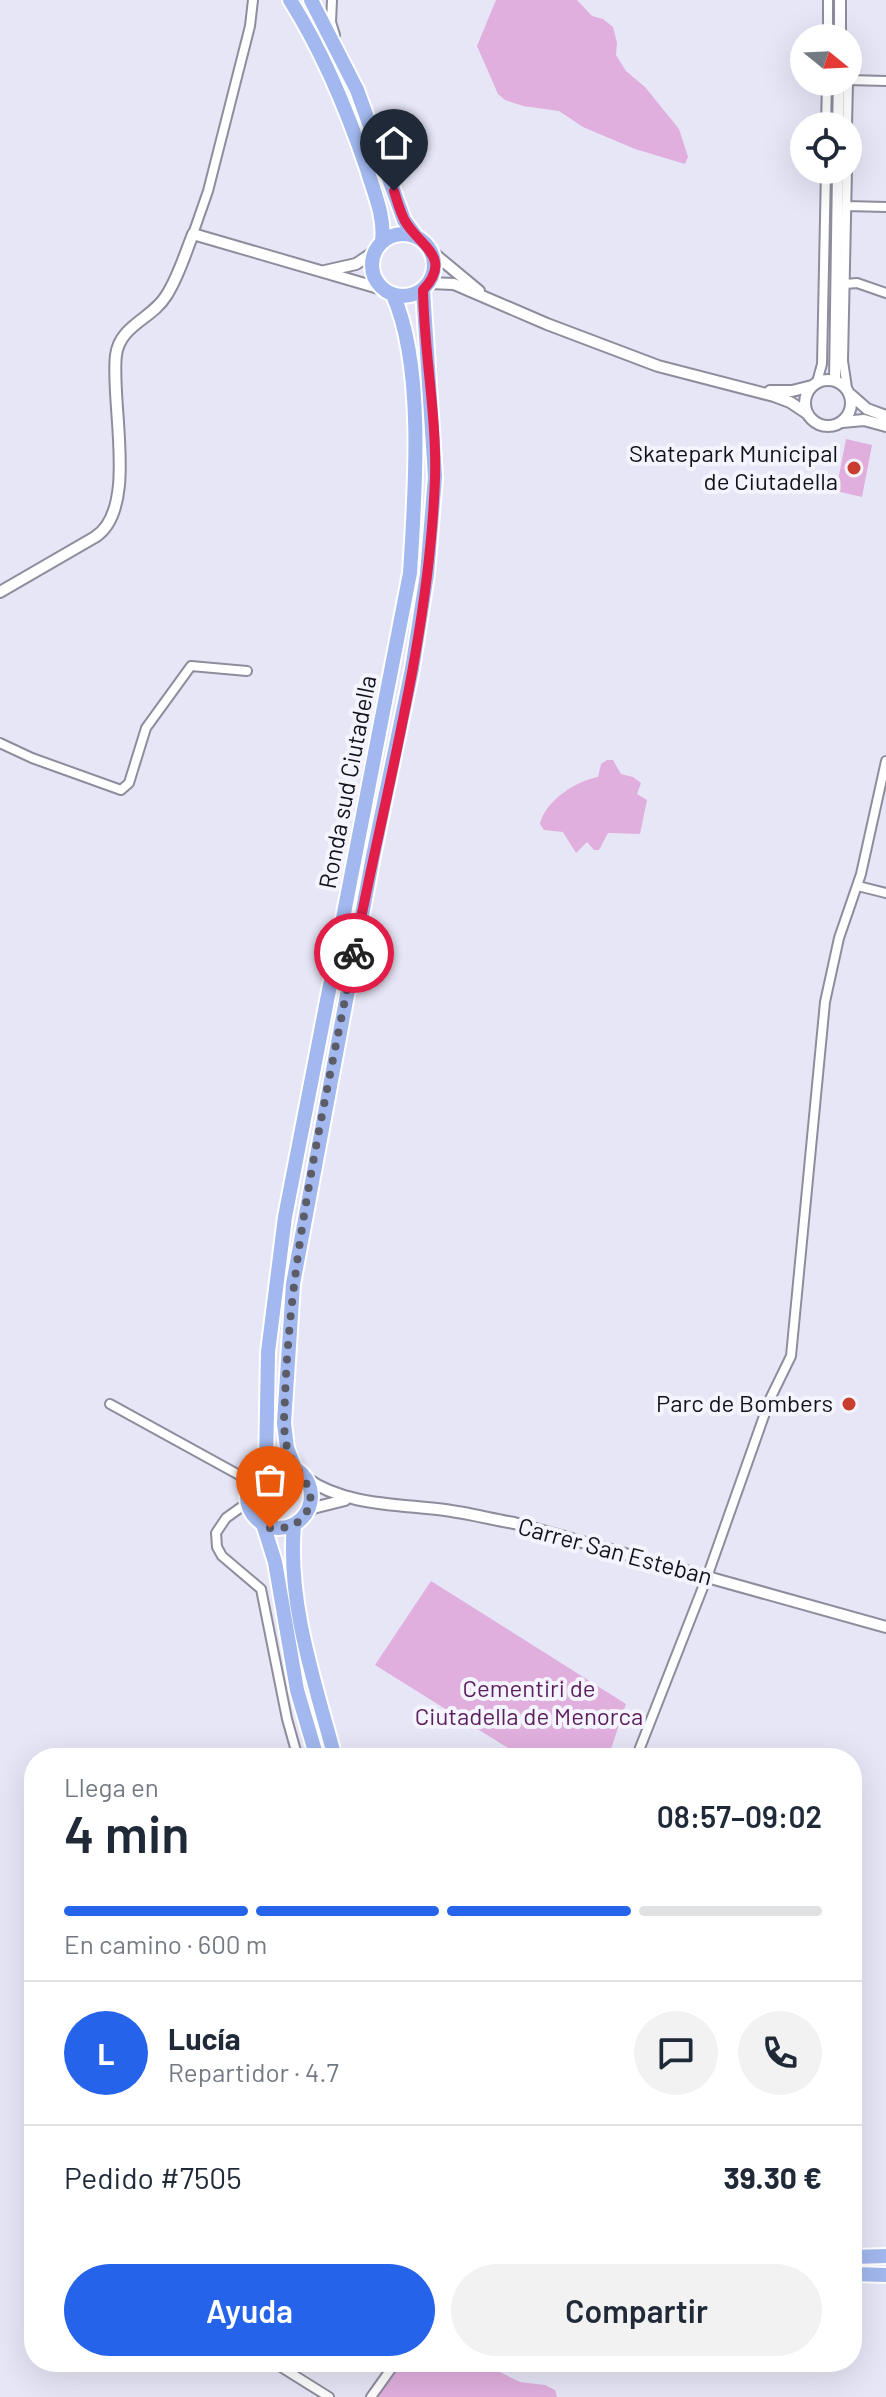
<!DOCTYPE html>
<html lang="es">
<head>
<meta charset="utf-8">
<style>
  body { margin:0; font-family:Barlow,sans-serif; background:#f2f2f3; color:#1f2937; height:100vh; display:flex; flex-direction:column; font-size:30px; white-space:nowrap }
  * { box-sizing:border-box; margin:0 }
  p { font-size:26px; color:#747a83 }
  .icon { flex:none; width:44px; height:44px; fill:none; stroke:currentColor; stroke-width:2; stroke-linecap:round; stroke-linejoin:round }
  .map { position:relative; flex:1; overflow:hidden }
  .panel { position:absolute; left:24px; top:1748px; width:838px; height:624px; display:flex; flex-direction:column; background:#fff; border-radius:32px; box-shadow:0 8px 32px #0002 }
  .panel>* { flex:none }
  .needle { width:52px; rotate:108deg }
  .controls { position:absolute; left:790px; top:24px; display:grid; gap:16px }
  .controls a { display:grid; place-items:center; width:72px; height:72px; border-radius:50%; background:#fff; box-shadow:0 8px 32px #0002; font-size:40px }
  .pin { position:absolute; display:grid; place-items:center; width:68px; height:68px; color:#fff; margin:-82px -34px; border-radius:50% 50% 50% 0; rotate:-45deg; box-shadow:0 0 8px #0007 }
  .pin .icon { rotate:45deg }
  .courier { position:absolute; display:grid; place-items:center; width:80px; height:80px; margin:-40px; border:6px solid #e11d48; border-radius:50%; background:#fff; color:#222; box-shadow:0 2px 10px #0007 }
  .headline em { font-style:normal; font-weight:600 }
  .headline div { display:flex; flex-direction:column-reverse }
  .headline { display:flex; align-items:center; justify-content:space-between; height:136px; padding:0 40px }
  h1 { font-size:52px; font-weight:600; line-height:60px }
  .bar { display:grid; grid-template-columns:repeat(4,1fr); gap:12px 8px; align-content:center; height:96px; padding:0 40px }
  .bar i { height:10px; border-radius:6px; background:#e0e1e3 }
  .bar .selected { background:#2563eb }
  .bar p { grid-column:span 4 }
  .line { display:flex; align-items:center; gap:20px; padding:0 40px; border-top:2px solid #e0e1e3 }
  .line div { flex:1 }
  .round { display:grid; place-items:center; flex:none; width:84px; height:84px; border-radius:42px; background:#f2f2f3 }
  .action { display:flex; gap:16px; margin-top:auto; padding:16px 40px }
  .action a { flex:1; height:92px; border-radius:48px; background:#2563eb; color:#fff; font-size:32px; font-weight:600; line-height:92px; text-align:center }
  .action a+a { background:#f2f2f3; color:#1f2937 }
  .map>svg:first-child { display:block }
</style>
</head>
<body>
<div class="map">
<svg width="886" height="2397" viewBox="0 0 886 2397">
  <rect width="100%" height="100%" fill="#e6e6f7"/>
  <path fill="#e1afde" d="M496,0H577L592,16L603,19L613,27L617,43L616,55L626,71L645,87L679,129L688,157L685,164L635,149L583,127L559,111L523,106L505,100L498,94L477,46Z
    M846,439L872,445L862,497L836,491Z
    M607,760H613L621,774L633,777L641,783L637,794L647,800L640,834L608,833L599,850H594L587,842L576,853L563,832L544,830L540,824C545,801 576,781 598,777L601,764Z
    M431,1581L626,1704L608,1758H524L375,1665Z
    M432,2362H479L520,2382L545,2385L555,2390L557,2397H375C383,2386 392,2365 405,2363C414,2361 422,2365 432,2362Z"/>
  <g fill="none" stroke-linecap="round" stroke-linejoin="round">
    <defs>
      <path id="minor" d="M332,0L331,22L335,35
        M828,38V0
        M848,80L886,81
        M826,126L827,82
        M847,126L848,82
        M847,170L843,361L847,388
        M846,206L886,207
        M193,234L208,191L250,26L253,0
        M845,284L857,283L886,293
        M817,382L822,364L826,170
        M0,743L32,758L121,790L129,783L146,728L191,666L247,671
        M858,886L886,893
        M110,1404L250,1481
        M247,1503L226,1518L216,1533L217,1547L222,1556L261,1589L287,1719L298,1758
        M636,1758L707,1577L770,1399L791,1356L825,1002L839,938L861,874L886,761
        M273,2362L329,2397
        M371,2397L396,2362"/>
      <path id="tertiary" d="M840,38V0
        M838,126L839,82
        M432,252L479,291
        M325,271L356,264L374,252
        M429,283L454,284L547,324L658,366L774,396L790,402L808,414
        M805 403a23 23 0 1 1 46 0a23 23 0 1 1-46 0Z
        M835,380L838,170
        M770,391H792L812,386
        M851,395L867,409L886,416
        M842,422L864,420L886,426
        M0,592L95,537C139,509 110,403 116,355C120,325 152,319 166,296C178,278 185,254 193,234L382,289
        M306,1478C345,1506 399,1504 445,1510C468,1513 491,1519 514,1523L886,1627
        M305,1515L313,1508L345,1500"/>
      <path id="primary" d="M290,0C323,52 347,110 367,169C374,193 385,216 382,241
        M311,0L357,90L404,220L415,235
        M372 265a31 31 0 1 1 62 0a31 31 0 1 1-62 0Z
        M247 1496a32 32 0 1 1 64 0a32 32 0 1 1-64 0Z
        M266,1466L268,1352L285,1217L410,573C415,495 425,366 393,295
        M295,1468L287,1448L284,1423L293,1284L373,856L412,669L427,574L435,477L423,290
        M263,1524L275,1562L297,1690L317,1758
        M294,1525C287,1603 315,1683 335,1758
        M852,2257L886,2256
        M852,2274L886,2275"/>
    </defs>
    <use href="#minor" stroke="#8e8d9d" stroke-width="12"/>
    <use href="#tertiary" stroke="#8e8d9d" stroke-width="14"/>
    <use href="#primary" stroke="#fff" stroke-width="18"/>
    <use href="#minor" stroke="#fff" stroke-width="8"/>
    <use href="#tertiary" stroke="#fff" stroke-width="10"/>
    <use href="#primary" stroke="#a2b8ee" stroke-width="14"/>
  </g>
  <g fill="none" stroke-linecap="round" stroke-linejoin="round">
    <path stroke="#5c5c66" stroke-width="8" stroke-dasharray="0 14.4" d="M270,1528C283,1529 295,1527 303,1517C325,1490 292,1472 287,1447C283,1431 284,1415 285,1399C290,1248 326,1101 354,953"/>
    <path stroke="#e11d48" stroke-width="10" d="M354,953C384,797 429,639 435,479C437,416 424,353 423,290C454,257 419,246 405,221C400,212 397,200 394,191"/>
  </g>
  <g fill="#c93d2e" stroke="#f4f4fe" stroke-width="3">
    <circle cx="854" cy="468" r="8"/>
    <circle cx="849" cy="1404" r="8"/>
  </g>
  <g text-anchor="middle" stroke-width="8" stroke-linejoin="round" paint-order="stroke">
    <g font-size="24" fill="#121218" stroke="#f4f4fe" text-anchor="end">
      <text x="838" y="462">Skatepark Municipal<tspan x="838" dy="28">de Ciutadella</tspan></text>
      <text x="833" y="1412">Parc de Bombers</text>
    </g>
    <g font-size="24" fill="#121218" stroke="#f4f4fe">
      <text transform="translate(348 782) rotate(-79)" y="8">Ronda sud Ciutadella</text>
      <text transform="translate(615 1552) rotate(15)" y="8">Carrer San Esteban</text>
    </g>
    <g font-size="24" fill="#5d1e5d" stroke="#f4f4fe">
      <text x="529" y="1697">Cementiri de<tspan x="529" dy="28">Ciutadella de Menorca</tspan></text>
    </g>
  </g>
</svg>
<div class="controls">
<a><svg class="needle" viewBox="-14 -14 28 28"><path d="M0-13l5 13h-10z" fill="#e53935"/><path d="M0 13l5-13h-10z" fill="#747a83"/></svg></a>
<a><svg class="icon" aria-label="locate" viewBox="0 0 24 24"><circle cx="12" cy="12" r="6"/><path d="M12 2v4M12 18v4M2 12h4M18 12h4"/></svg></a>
</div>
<div class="pin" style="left:270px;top:1528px;background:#ea580c"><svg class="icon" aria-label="bag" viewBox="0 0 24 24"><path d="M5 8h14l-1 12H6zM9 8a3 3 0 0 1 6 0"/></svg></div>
<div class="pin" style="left:394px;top:191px;background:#1f2937"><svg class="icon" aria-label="home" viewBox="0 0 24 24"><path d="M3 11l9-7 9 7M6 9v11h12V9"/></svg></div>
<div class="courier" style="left:354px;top:953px"><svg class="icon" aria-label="bike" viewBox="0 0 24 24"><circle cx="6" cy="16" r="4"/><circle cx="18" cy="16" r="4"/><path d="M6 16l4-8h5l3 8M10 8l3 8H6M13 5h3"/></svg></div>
<section class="panel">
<div class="headline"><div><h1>4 min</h1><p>Llega en</p></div><em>08:57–09:02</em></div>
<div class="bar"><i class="selected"></i><i class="selected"></i><i class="selected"></i><i></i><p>En camino · 600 m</p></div>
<div class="line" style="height:144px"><b class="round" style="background:#2563eb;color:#fff">L</b><div><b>Lucía</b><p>Repartidor · 4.7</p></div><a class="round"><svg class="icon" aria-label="chat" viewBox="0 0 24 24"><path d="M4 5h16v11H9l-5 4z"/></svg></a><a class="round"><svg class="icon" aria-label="phone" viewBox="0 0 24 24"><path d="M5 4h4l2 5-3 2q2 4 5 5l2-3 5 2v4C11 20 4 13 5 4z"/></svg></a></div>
<div class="line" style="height:104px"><div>Pedido #7505</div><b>39.30 €</b></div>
<div class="action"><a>Ayuda</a><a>Compartir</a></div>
</section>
</div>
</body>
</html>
